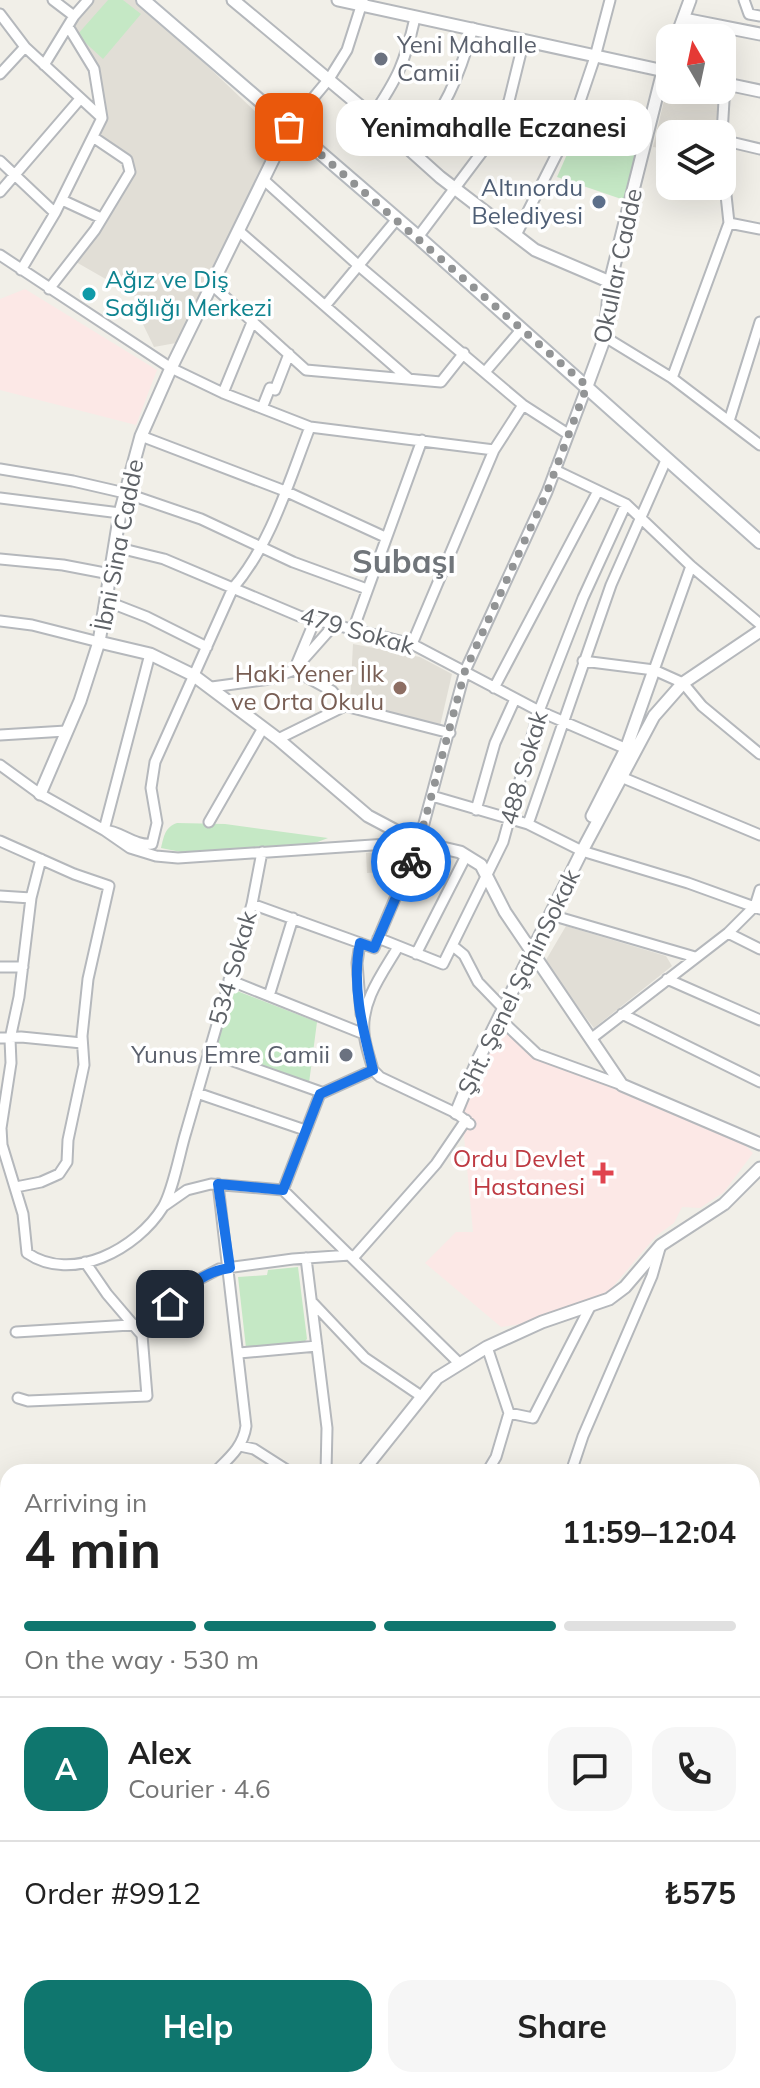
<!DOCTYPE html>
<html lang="en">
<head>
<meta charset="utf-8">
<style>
  body { margin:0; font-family:Mulish,sans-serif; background:#f6f6f6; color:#222; height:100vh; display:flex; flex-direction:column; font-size:30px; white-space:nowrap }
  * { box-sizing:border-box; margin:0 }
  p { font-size:26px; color:#767676 }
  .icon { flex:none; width:44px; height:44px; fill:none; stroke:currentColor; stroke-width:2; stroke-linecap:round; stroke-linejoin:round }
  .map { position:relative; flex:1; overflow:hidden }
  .sheet { position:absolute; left:0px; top:1464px; width:760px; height:624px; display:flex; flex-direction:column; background:#fff; border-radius:24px 24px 0 0; box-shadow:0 8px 32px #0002 }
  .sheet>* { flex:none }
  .needle { width:52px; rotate:351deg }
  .buttons { position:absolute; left:656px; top:24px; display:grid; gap:16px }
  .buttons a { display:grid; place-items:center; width:80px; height:80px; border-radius:16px; background:#fff; box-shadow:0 8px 32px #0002; font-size:40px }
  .pin { position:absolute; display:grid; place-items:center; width:68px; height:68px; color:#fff; margin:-34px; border-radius:16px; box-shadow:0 4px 12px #0006 }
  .courier { position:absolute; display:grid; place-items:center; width:80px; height:80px; margin:-40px; border:6px solid #1a73e8; border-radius:50%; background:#fff; color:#222; box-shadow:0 2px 10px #0007 }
  .bubble { position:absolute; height:56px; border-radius:24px; background:#fff; box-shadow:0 8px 32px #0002; font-size:26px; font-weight:700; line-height:56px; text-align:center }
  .overview em { font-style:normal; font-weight:700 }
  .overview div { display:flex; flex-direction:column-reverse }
  .overview { display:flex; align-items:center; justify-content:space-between; height:136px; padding:0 24px }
  h1 { font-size:52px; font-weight:700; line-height:60px }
  .bar { display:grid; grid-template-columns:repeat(4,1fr); gap:12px 8px; align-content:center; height:96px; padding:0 24px }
  .bar i { height:10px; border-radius:6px; background:#e0e0e0 }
  .bar .selected { background:#0f766e }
  .bar p { grid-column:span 4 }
  .line { display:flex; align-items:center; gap:20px; padding:0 24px; border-top:2px solid #e0e0e0 }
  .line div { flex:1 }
  .round { display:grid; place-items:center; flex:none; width:84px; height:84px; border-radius:24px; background:#f6f6f6 }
  .primary-button { display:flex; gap:16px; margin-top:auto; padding:16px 24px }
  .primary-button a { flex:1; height:92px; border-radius:24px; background:#0f766e; color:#fff; font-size:32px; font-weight:700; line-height:92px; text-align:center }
  .primary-button a+a { background:#f6f6f6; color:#222 }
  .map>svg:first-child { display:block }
</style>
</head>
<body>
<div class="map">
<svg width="760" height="2088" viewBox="0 0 760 2088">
  <rect width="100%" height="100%" fill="#f1efe8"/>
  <path fill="#e1ded6" d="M94,0H138L279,134L210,280L176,343L154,347L140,318L144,301L76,262L129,166L93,137L104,118L98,79L70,28Z
    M668,84L670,90L722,92L718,134H670V149L653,147Z
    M353,644L420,657L452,674L440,726L350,702Z
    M406,850V871L367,873L366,853Z
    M566,926L666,956L672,966L594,1028L559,983L546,960Z"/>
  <path fill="#fce8e6" d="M25,289L157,370L136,425L0,390V299Z
    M499,1027L540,1060L654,1102L739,1139L753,1153L724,1192L700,1208L682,1207L674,1223L656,1236L610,1290L580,1305L521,1324L501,1327L425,1263L456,1232H473L464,1136V1105Z"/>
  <path fill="#c5e8c5" d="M108,0H123L141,14L103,59L77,35Z
    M580,125L641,146L630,202L557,177Z
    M177,823L225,824L328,838L315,843L181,852L161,848C164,836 165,827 177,823Z
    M237,991L317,1022L309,1083L237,1057L217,1047L229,997Z
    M298,1267L307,1339L302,1344L246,1348L238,1277L267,1275L268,1270Z"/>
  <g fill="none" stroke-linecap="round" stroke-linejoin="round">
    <defs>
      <path id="minor" d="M53,0L74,16
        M744,0L749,14L760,16
        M0,14L25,47L102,118
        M44,65L74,16L88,0
        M0,74L25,47
        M372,116C398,78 405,62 415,18
        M573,122L644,147
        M289,127L329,79L347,50L363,0
        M722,134L725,84
        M722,140L760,149
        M412,152C445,108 458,81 473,28
        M0,161L55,213
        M265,181L359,266L523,405L568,434
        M0,192L80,99
        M62,200L101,218
        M729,223L760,229
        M240,232L409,379
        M516,235L573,122L595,57L610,0
        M418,237L485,148L509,101L524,40
        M0,255L171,368L223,393L310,427L494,450
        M21,270L55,213L102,118L94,69L69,28
        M213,286L306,370L441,382L464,353
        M49,289L95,230L130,172L127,160L93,137
        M325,306L397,219
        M605,337L672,378L760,445
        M485,372L521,330
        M672,378L729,223L722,158
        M223,393L253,320
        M262,408L270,388L275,390L289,354
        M729,421L760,322
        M141,436L285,491L385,537
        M0,469L73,481L125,493L201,519L293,562L367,589
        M555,470L626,504L691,566L760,624
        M0,498L120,513
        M115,547L164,559L299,616L412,644L539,711L629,750
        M0,559L63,565L110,574
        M106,601L147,617L207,647
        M0,621L32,625L99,642
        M353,630L422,440
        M412,644L494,450L523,405
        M583,661L654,670L683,683L702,706L760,754
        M297,663L315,620
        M294,670L334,625
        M654,670L691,566
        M212,687L270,679L294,670L332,691L345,706L450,733
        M494,688L598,491
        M0,735L66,731
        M278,739L345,706
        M0,765L40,794L104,830L130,848L156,856L178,858L417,842
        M621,777L760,835
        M432,796L528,824L582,851L688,883L760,909
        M476,810L495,743L515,699
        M209,822L263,728
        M528,824L611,585L667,458
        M104,830C121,831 134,846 152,844L157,823L151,788L155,762L233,588C271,544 289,481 310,427
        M104,830L150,654
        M0,841L74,874L109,886L88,979L82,1036L84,1065L68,1140L67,1162L59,1174L41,1182L16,1187
        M41,859L31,898L19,997L10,1039L11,1063L1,1128L2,1145L23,1214L27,1253C72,1284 137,1249 163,1207C173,1191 180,1151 186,1132C208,1056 230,979 252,904L262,852
        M0,896L31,898
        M252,904L374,948L419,842L465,671L547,492L587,386
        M551,915L695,957
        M728,933L760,949
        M378,938L443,964L503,842L539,711L583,598L626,504
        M360,943L357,963L361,1014
        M453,946L464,955L478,982L504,1009
        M416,954L466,856
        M0,967H23
        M667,979L760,1020
        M229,980L364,1034
        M269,996L293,918
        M622,1014L760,1082
        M499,1018L537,1054L622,1085
        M0,1038L21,1037L82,1043
        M592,1038L728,933L755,906L760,890
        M208,1052L321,1092
        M373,1070C370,1058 365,1045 364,1033C361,1001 382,974 398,947
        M373,1070L380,1077L456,1113L470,1124
        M197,1093L305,1130
        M283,1190L320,1094L373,1070
        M164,1206L187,1190L211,1184L283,1190L459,1363
        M306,1258L327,1428L326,1472
        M353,1258L436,1164L466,1120
        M313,1303L365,1358L421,1396
        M16,1332L147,1324L192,1283L219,1269L293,1259L350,1255
        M487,1347L509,1413L496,1457L487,1472
        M239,1353L317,1346
        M18,1398L28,1401L147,1396L142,1335L107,1294L85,1262
        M509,1413L533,1418L590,1307
        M240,1446L254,1449L290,1472
        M215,1472C229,1458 243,1447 246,1426L218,1184
        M571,1472L583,1436L652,1276L660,1248
        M0,1522H8
        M0,1603L8,1600
        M0,1659L8,1663
        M752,1718L760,1694
        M752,1760L760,1763
        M0,1777L8,1778
        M0,1799H8
        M752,1814L760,1854
        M752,1931L760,1927
        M0,1961L8,1984
        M752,2013L760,2009
        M26,2088L33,2080
        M497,2088L516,2080
        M651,2088V2080"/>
      <path id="tertiary" d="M233,0L372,116L440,177L535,250L610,282
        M338,0L669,72
        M684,19L760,34
        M676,38L690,0
        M722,83L760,91
        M587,386L605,337L610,282L663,71L670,52
        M99,642L150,654L193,675L278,739L368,816L417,842L460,852L481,865L505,912L622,1085L760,1144
        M40,794L80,701L99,642L120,513L141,436L171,368L289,127
        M592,816L626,749L654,670
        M456,1113L477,1062L582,851L654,716L683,683L760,631
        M362,1472L437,1378L487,1347L542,1322L609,1299L625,1287L661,1245L724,1204L760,1168
        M0,1917L8,1915
        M432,2080L448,2088
        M165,2088L173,2080"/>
      <path id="secondary" d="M143,0L418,237L760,542"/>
    </defs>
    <use href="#minor" stroke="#b5b8bc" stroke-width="13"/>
    <use href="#tertiary" stroke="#b5b8bc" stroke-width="15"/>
    <use href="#secondary" stroke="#b6babf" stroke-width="16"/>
    <use href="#minor" stroke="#fff" stroke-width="9"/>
    <use href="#tertiary" stroke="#fff" stroke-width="11"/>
    <use href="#secondary" stroke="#fff" stroke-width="12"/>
  </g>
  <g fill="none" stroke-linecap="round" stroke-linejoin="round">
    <path stroke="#929495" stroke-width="8" stroke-dasharray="0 14.4" d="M289,127L587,386L547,492L465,671L419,842L411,862"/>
    <path stroke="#1a73e8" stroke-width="10" d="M170,1304C187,1287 205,1271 230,1268L218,1184L283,1190L320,1094L373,1070C363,1030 351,985 360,943L374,948L411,862"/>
  </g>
  <g fill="#6b7280" stroke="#fff" stroke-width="3">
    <circle cx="381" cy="59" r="8"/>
    <circle cx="346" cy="1055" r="8"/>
  </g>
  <circle fill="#5c6f8a" stroke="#fff" stroke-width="3" cx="599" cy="202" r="8"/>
  <circle fill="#0f9aa8" stroke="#fff" stroke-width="3" cx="89" cy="294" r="8"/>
  <circle fill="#8d6e63" stroke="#fff" stroke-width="3" cx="400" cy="688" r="8"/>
  <path fill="#e0444e" stroke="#fff" stroke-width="3" d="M599 1161h8v8h8v8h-8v8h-8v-8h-8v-8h8z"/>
  <g text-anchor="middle" stroke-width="7" stroke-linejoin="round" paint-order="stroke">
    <g font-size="24" fill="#5b616d" stroke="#fff" text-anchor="start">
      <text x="397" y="53">Yeni Mahalle<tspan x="397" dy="28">Camii</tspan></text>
      <text x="330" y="1063" text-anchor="end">Yunus Emre Camii</text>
    </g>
    <g font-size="24" fill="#4e5e75" stroke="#fff" text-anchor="end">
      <text x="583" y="196">Altınordu<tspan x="583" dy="28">Belediyesi</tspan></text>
    </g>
    <g font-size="24" fill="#5f6368" stroke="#fff">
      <text transform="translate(618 266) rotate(-78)" y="8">Okullar Cadde</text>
      <text transform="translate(119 545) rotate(-79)" y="8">İbni Sina Cadde</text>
      <text transform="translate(357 631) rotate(16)" y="8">479 Sokak</text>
      <text transform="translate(524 768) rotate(-74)" y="8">488 Sokak</text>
      <text transform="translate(233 968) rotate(-74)" y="8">534 Sokak</text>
      <text transform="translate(519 982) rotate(-64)" y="8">Şht. Şenel ŞahinSokak</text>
    </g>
    <g font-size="24" fill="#0d838f" stroke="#fff" text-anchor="start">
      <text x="105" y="288">Ağız ve Diş<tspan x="105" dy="28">Sağlığı Merkezi</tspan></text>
    </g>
    <g font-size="24" fill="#785e54" stroke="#fff" text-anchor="end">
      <text x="384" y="682">Haki Yener İlk<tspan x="384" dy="28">ve Orta Okulu</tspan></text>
    </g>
    <g font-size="24" fill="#be3a42" stroke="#fff" text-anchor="end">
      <text x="585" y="1167">Ordu Devlet<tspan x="585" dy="28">Hastanesi</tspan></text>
    </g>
    <g font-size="32" font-weight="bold" fill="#70757a" stroke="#fff">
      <text x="404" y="573">Subaşı</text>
    </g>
  </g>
</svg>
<div class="buttons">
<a><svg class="needle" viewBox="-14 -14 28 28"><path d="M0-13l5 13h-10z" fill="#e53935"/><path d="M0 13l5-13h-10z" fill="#767676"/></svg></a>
<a><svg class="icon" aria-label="layers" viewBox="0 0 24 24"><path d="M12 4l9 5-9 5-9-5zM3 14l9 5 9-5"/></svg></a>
</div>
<div class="pin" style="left:289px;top:127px;background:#ea580c"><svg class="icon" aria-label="bag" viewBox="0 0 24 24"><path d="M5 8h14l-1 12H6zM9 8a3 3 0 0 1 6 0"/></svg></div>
<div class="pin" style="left:170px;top:1304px;background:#1f2937"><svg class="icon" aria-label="home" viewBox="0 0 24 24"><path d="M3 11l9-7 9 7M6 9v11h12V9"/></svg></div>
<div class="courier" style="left:411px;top:862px"><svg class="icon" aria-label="bike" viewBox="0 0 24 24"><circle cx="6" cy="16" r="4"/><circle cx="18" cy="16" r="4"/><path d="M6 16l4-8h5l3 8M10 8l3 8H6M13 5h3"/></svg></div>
<div class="bubble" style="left:336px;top:100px;width:316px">Yenimahalle Eczanesi</div>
<section class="sheet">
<div class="overview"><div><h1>4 min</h1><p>Arriving in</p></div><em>11:59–12:04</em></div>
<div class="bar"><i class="selected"></i><i class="selected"></i><i class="selected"></i><i></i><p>On the way · 530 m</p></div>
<div class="line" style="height:144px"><b class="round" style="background:#0f766e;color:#fff">A</b><div><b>Alex</b><p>Courier · 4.6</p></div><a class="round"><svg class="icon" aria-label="chat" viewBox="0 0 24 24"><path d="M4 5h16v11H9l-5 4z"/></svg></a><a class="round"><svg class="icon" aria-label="phone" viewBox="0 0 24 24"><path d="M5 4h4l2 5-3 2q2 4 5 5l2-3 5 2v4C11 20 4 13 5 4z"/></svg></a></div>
<div class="line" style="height:104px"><div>Order #9912</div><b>₺575</b></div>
<div class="primary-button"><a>Help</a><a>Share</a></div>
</section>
</div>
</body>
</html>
